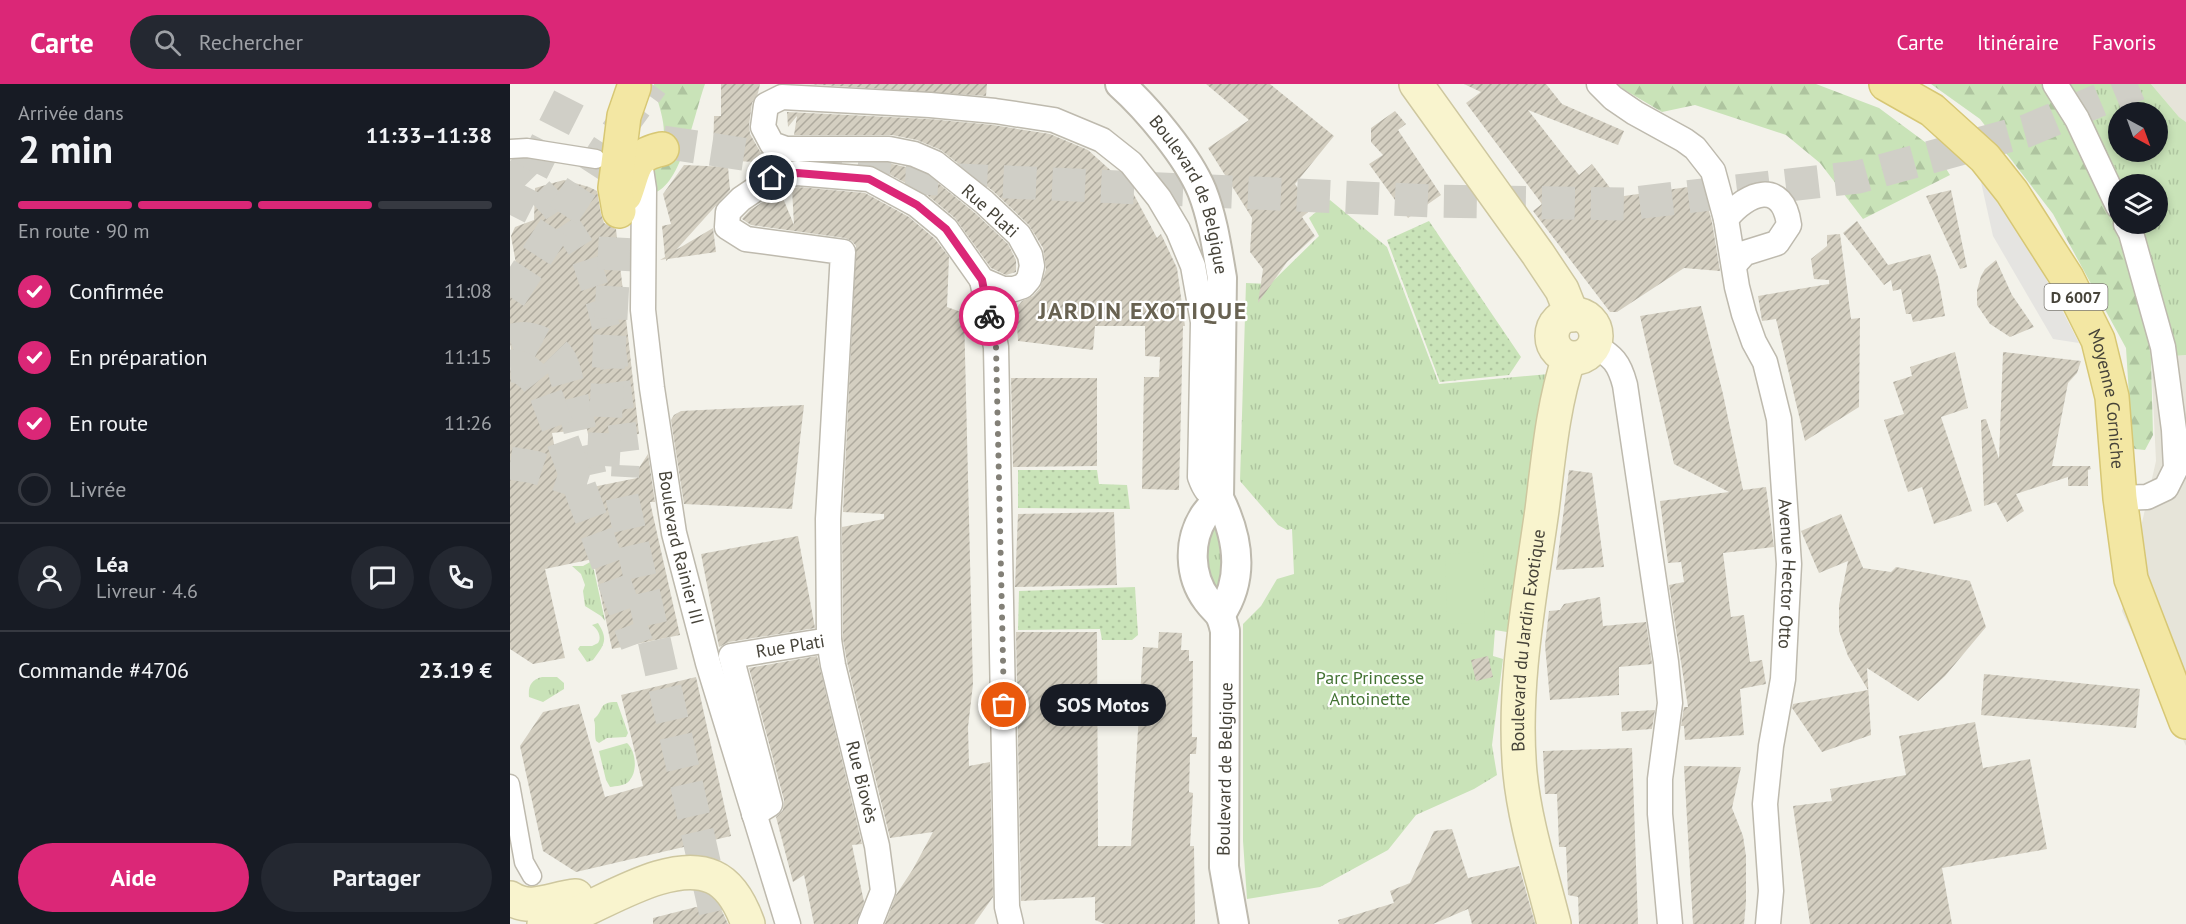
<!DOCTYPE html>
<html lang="fr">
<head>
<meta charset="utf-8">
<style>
  body { margin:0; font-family:"PT Sans",sans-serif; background:#242831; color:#f1f3f6; height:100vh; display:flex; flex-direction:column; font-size:22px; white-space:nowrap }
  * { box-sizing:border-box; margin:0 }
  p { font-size:20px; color:#9ea1a6 }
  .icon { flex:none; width:33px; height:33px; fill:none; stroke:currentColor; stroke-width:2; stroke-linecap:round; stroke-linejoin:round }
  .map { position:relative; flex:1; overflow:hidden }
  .sheet { display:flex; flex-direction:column; background:#171b24; width:510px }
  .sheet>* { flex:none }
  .needle { width:39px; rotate:139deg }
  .buttons { position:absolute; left:1598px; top:18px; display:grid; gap:12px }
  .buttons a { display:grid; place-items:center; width:60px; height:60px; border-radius:50%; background:#171b24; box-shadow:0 3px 9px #0003; font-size:30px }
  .pin { position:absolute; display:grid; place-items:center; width:51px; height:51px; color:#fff; margin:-26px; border:3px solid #fff; border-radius:50%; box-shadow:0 2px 6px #0007 }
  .courier { position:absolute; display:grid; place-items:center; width:60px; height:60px; margin:-30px; border:4px solid #db2777; border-radius:50%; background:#fff; color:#222; box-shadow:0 2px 8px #0007 }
  .bubble { position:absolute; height:42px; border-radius:21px; background:#171b24; box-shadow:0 3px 9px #0003; font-size:20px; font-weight:700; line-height:42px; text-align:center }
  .summary em { font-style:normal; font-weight:700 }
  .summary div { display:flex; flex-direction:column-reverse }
  .summary { display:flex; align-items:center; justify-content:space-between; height:102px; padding:0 18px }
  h1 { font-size:39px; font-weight:700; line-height:45px }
  .bar { display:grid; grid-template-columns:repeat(4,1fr); gap:9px 6px; align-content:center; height:72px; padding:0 18px }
  .bar i { height:8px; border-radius:4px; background:#363941 }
  .bar .active { background:#db2777 }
  .bar p { grid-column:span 4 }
  .line { display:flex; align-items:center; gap:15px; padding:0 18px; border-top:2px solid #363941 }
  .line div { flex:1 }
  .round { display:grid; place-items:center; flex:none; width:63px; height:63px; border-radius:32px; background:#242831 }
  ol { padding:0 18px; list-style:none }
  li { display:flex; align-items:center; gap:18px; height:66px }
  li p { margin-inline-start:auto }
  li .icon { padding:6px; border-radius:50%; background:#db2777; color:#fff; stroke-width:4 }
  li:last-child { color:#9ea1a6 }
  li i { width:33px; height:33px; border:3px solid #363941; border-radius:50% }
  .action { display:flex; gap:12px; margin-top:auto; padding:12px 18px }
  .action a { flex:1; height:69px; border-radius:36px; background:#db2777; color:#fff; font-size:24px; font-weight:700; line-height:69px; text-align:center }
  .action a+a { background:#242831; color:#f1f3f6 }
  header { display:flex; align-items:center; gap:36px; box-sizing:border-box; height:84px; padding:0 30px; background:#db2777; color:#fff }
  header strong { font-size:28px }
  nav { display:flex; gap:33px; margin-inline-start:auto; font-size:21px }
  .search { width:420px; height:54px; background:#242831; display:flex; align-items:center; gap:15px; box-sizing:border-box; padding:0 21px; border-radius:33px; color:#9ea1a6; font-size:22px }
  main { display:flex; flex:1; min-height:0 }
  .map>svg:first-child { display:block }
</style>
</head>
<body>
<header>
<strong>Carte</strong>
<div class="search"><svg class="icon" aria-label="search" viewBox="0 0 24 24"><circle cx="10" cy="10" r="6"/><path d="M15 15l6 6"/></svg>Rechercher</div>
<nav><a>Carte</a><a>Itinéraire</a><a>Favoris</a></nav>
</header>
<main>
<section class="sheet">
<div class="summary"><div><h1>2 min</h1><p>Arrivée dans</p></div><em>11:33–11:38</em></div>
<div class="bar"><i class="active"></i><i class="active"></i><i class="active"></i><i></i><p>En route · 90 m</p></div>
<ol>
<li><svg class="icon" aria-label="check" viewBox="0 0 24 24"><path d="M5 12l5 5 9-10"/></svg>Confirmée<p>11:08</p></li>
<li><svg class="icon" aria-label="check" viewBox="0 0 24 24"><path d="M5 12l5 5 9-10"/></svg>En préparation<p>11:15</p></li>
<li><svg class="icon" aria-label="check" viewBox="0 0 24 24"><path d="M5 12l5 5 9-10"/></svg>En route<p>11:26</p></li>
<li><i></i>Livrée</li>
</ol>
<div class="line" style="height:108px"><a class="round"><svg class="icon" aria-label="person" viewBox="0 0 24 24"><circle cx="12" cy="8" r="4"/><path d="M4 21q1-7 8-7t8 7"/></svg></a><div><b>Léa</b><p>Livreur · 4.6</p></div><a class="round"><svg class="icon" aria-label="chat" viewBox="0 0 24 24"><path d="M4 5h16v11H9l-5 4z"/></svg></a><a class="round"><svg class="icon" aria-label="phone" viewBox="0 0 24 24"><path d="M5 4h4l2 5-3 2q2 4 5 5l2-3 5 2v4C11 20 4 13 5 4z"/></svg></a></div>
<div class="line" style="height:78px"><div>Commande #4706</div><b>23.19 €</b></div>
<div class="action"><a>Aide</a><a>Partager</a></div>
</section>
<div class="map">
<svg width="1676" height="840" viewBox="0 0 1676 840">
  <defs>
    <pattern id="grass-tufts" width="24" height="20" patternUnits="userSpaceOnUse" patternTransform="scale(1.5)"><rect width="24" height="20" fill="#c9e3b8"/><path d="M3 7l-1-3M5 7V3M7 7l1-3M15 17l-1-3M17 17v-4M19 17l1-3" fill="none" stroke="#aec49f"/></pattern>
    <pattern id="forest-firs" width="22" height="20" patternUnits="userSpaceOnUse" patternTransform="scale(1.5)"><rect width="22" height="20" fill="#c9e3b8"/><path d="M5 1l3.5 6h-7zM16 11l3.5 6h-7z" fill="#aec49f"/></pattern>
    <pattern id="garden-dots" width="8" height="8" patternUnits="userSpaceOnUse" patternTransform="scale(1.5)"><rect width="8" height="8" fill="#c9e3b8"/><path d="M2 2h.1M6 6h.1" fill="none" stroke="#aec49f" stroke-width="1.8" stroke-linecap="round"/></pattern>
    <pattern id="building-hatch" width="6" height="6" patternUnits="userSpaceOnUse" patternTransform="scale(1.5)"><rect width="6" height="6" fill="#d4cfc1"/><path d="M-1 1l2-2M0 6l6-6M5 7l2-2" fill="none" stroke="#aeaa9e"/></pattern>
  </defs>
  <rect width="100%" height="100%" fill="#f3f2ea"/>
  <path fill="#e6e4d9" d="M1641,0H1676V38L1669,33Z
    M1676,271V662L1612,527L1646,377L1641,274Z"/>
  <path fill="url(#grass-tufts)" fill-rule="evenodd" d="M1534,0H1641L1669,33L1676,38V271L1641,274L1631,213L1612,163L1585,100ZM1608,28H1647V68H1608ZM1608,100H1647V140H1608Z
    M820,116L877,163L929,300L1039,290L997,548L985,546L983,572L993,575L982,661L987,691L964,705L906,731L878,766L810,803L737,815L733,757V540L751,522L767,495L784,490L782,445L777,446L768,441L730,397L736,199L759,200L763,197L809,152L799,134Z
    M705,434L719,461L708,506H706L694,475Z
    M82,477L95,537L91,532L75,522L73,507L75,501L71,490L62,482H73Z
    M88,539C99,556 94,561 83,576L77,578L68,565L70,562H82L88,559C92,553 88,545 82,541Z
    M32,593H47L54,599V605L33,618L19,613C18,602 21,596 32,593Z
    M107,618L118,649L116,653L97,654L89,659L86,657C84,650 86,643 84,635C95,626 87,618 107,618Z
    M117,659C126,667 128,688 119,697C115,702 106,702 100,703L96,696L89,667Z"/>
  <path fill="url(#forest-firs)" d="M144,0H195C185,27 172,98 146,108L139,89C161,53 155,42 144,4Z
    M1108,0H1306L1369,24L1423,64L1440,91L1353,135L1310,79L1276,51L1185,21L1152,28L1113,5Z
    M1421,0H1534L1540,9L1585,100L1612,163L1631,213L1641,274L1643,351L1635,366L1625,365L1618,359L1619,311L1616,264L1543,130L1470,35Z"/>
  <path fill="url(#garden-dots)" d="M919,137L1011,273L999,291L930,298L877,156Z
    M508,386H587L589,400L617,401L620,425L508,424Z
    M625,503L628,551L622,556H592L590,545L508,546L509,507Z"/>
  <path fill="#c9e3b8" d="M973,468L975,539L937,540L935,470Z"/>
  <path fill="#e5e4e1" d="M1469,89L1529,181L1569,259L1543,255L1483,152Z"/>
  <path fill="url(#building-hatch)" d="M211,0H250L248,9L242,19L239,41L240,50L251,69L252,71L246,78L203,76L204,32H211Z
    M296,0H477L476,12Z
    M696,0H760L824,52L785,100L803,124L792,133L805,152L777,178L748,219L753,185L740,168L742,134L698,64L739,36Z
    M954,0H1036L1052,20L1114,47L1108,61L1018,26L1069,91L1082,80L1107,113L1192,101L1202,138L1210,187L1174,184L1107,228H1100L1023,127L1032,120L956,19L971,8Z
    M885,27L896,40L888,46L931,111L898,134L859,80L873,71L861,58V44Z
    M277,28L419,35L483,41L540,50L578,66L607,92L623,109L647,154L651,150L667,184L675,242H673L669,406L632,405L634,293H649L650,273L635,272V242H585L583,266L508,257L506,225L512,217L523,212L530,204L536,185L533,164L519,141L483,107L431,66L407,56L382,51H284L287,32L278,43Z
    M364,79H378L400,84L418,91L465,129L498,160L506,176V188L496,191L481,184L445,134L416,110L364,82Z
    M174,81L218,83L220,106L166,166L203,144L206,168L158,175L156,177V175L150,176L155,173L152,142L161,140L153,110Z
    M54,96L79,103L87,107L91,130L94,139L106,145L129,350L79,356L77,345L42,349L53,409L127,394V387L138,370L145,418H140L170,551L102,565L83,475L35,485L55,574L23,580L0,565V287L3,280L0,258V185H7L1,152L5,143L24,136L25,104Z
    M288,103L355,109L399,133L425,155L439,173L437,223L454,229L463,600L458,643L459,682L480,678L483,813L464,840H375L386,811L403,785L423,748L380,754L337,578L333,555L332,443L374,435V430L333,428L346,162L342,157L335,154L241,141L232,135L240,126L270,107L284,141L282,105Z
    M1441,106L1457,183L1450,185L1416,112Z
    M1347,137L1378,181L1420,170L1428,193L1435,232L1403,238L1401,230H1396L1391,205L1383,207L1381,196L1374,201L1333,149Z
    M1330,150L1341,235L1350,234L1349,323L1295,357L1266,235L1252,237L1248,212L1319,200V196L1304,195L1301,175L1317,162V151Z
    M1486,176L1502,211L1524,243L1500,253L1480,240L1467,221V206L1471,192L1475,185Z
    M1191,222L1213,310L1233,406L1256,403L1264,463L1213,469L1221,533L1234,531L1240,578L1252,576L1256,600L1230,605L1234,651L1175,656L1174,642H1171L1174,623H1178L1159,501L1174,498L1171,478L1158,479L1150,417L1219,408L1164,380L1130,232Z
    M1445,268L1458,324L1431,333L1462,427L1424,440L1412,403L1398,408L1374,336L1394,330L1383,298L1402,292L1400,283Z
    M1493,268L1571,277L1567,289L1558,299L1542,382H1580L1581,385L1578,386V402H1558V393L1506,410L1514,427L1497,438L1486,418L1474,422L1471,336L1476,335L1489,375Z
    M501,294H587V382L503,383Z
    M294,321L282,425L174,420L161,336L164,331L171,327Z
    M1059,386L1082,389L1094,483L1046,486Z
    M604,428L607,501L505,503L508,430Z
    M1331,430L1353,484L1381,488L1386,483L1460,497L1476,543L1435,592L1408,617L1357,584L1361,651L1312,668L1282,624L1283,620L1358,606L1338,572L1329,547V521L1338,477L1309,489L1291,447Z
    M288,452L305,544L219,558L209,563L191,470Z
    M1090,513L1093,542L1136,538L1142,580L1109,583V611L1040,616L1035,561L1039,527L1050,526L1054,520Z
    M506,548H587L588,762H621L633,563L648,564L649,548L672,549L671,566H679V577H683L682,653H687L686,670H680L679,708L683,709L680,762H684L685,840H595L585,836V813L511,817Z
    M307,572L352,760L342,761L354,818L346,840H304L294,791L283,798L266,733L273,726L274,716L239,584Z
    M978,572L983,593L966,597L961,576Z
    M1474,590L1630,605L1626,644L1471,631Z
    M186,593L221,752L66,788L33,767L10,662L33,628L69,620L95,713L133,702L111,611Z
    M1145,626L1142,645L1112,647L1111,628Z
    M1465,638L1473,684L1520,675L1537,765L1432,784L1442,840H1300L1283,722L1322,717L1320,705L1396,691L1389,652Z
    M1122,664L1128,840H1069L1068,813L1058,811L1056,763H1049L1047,710H1035L1033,667Z
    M1174,682L1231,683L1222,724L1233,752L1236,772V818L1234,840H1183Z
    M942,745L958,794L1009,782L1025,840H962L958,825L923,840H829L828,836L884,819L880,807L900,799L924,747Z
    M186,823L211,825L218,840H143V834Z"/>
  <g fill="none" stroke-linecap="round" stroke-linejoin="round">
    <path stroke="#d0cfc7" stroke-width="28" stroke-dasharray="28 14" stroke-linecap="butt" d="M0,77L44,122L73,167L91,222L103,273L116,373L115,393"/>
    <path stroke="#d0cfc7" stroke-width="33" stroke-dasharray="33 16" stroke-linecap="butt" d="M0,257C18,250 38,259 49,274C53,279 55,289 57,296C66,327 73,359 80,391"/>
    <path stroke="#d0cfc7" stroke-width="33" stroke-dasharray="33 16" stroke-linecap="butt" d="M153,58L385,93L922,117L1115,120L1348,93L1516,47L1628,0
      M0,131L66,0
      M0,213L107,48L142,0
      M0,282C17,281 26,296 35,308L127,560
      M0,379L24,383L77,400
      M93,382L106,140
      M112,413L208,840"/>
    <defs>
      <path id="pedestrian" d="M0,65L17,64L86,75
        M0,700L14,778L22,792"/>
      <g id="minor">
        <path id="s1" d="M1089,0L1103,14L1125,29L1174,56L1185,64L1203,87L1216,135L1227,203L1234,230L1244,258L1255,278L1269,335L1279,480L1273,595L1261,662L1255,720L1261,807L1258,840"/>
        <path d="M1545,0L1567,35L1608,122"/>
        <path id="s2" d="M127,78L131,85L134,105L133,226L142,304L164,449L198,579L278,840"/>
        <path d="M1216,135C1237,108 1273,95 1279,141L1267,159L1235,169L1224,181"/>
        <path d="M472,196L486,263L497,823L501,840"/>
        <path d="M1084,261C1103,273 1109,278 1115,301L1156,578L1160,619L1150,695V730L1160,840"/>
        <path d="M1610,414L1637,413L1656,404L1666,384L1664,346L1653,263L1621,149L1616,140"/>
        <path id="s3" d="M244,730L260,720L221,572L319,556"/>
        <path d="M360,840L373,807L367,762L323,581L319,556L318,435L333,168L236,155L217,143L218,128L231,115L262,94L287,89L359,95L407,121L436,145L472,196L493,205H504L513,202L519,195L522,182L520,171L509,151L474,118L425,79L404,70L379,65H276L262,60L253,43L256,21L272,13L420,21L485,27L544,36L592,56L621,79L649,114L668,146L683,182L693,238L690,393C694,404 697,410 709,414"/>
      </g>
      <g id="tertiary">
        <path id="s4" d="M610,0C638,25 678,73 692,107C703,135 707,165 712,194L709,414C728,452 735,493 711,530"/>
        <path d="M709,414C704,420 698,426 694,432C678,457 679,492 697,516C708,531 710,525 715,547L714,783L724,840"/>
      </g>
      <g id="secondary">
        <path d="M906,0L1028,170L1052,206L1062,231"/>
        <circle cx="1064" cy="252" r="22"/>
        <path d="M0,814C21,828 43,814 66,812"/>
        <path d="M34,840C44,837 55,834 65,830C101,815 164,775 203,793C221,801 232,823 238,840"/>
        <path id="s5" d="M1044,840C1032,791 1015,740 1010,689C1002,602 1020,512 1032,426C1038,378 1043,319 1059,274"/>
      </g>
      <g id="primary">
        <path id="s6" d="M1376,0L1422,26L1475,74L1502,108L1557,194L1588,256L1602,313L1610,414L1621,495L1676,638"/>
        <path d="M115,111C125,86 121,71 152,65"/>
        <path d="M109,127L105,104L114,32L124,3"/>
      </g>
    </defs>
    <use href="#pedestrian" stroke="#bebaae" stroke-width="21"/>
    <use href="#minor" stroke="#bebaae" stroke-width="27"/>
    <use href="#tertiary" stroke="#bebaae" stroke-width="32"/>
    <use href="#secondary" stroke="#cec79f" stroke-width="36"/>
    <use href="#primary" stroke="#d7c774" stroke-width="36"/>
    <use href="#pedestrian" stroke="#fff" stroke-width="18"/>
    <use href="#minor" stroke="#fff" stroke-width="24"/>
    <use href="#tertiary" stroke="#fff" stroke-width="28"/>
    <use href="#secondary" stroke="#f9f4ce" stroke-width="33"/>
    <use href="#primary" stroke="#f3e7a3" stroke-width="33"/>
  </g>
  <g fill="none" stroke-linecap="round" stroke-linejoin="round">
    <path stroke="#838077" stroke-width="6" stroke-dasharray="0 10.8" d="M479,232L486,263L494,621"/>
    <path stroke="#db2777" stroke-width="8" d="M262,94L287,89L359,95L407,121L436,145L472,196L479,232"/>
  </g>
  <g text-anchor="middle" stroke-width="4.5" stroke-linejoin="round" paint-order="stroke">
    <rect fill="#fff" stroke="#7e7b74" stroke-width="1.5" x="1534.5" y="200" width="63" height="26" rx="4.5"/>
    <g font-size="16" font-weight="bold" fill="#464339">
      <text x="1566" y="219">D 6007</text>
    </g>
    <g font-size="18" fill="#464339" stroke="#fff">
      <text dy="6" stroke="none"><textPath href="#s4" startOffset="134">Boulevard de Belgique</textPath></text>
      <text transform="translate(480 127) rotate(42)" y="6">Rue Plati</text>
      <text dy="6" stroke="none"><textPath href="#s6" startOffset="399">Moyenne Corniche</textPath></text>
      <text dy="6" stroke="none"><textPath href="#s2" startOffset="390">Boulevard Rainier III</textPath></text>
      <text dy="6" stroke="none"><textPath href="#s1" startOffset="558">Avenue Hector Otto</textPath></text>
      <text dy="6" stroke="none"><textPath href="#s5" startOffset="288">Boulevard du Jardin Exotique</textPath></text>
      <text dy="6" stroke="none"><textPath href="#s3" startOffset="232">Rue Plati</textPath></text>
      <text transform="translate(715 685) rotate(-89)" y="6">Boulevard de Belgique</text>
      <text transform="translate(352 698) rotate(76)" y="6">Rue Biovès</text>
    </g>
    <g font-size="18" fill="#427232" stroke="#fff">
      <text x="860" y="600">Parc Princesse<tspan x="860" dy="21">Antoinette</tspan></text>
    </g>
    <g font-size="24" font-weight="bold" letter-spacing="1.5" fill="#686251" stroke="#fff">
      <text x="633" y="235">JARDIN EXOTIQUE</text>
    </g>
  </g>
</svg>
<div class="buttons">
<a><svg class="needle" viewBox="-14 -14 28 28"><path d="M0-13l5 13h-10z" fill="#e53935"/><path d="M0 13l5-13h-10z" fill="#9ea1a6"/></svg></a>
<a><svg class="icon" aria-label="layers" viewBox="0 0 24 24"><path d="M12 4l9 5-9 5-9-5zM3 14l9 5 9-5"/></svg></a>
</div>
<div class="pin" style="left:494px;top:621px;background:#ea580c"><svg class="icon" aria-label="bag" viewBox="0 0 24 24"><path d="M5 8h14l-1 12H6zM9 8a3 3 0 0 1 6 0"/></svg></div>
<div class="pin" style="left:262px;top:94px;background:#1f2937"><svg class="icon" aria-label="home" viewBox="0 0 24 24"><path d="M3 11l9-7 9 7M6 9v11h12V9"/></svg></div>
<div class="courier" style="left:479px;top:232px"><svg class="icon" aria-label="bike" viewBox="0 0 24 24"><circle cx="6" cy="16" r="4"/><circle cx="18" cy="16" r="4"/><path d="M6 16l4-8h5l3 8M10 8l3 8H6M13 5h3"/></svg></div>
<div class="bubble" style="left:530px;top:600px;width:126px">SOS Motos</div>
</div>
</main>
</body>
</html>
